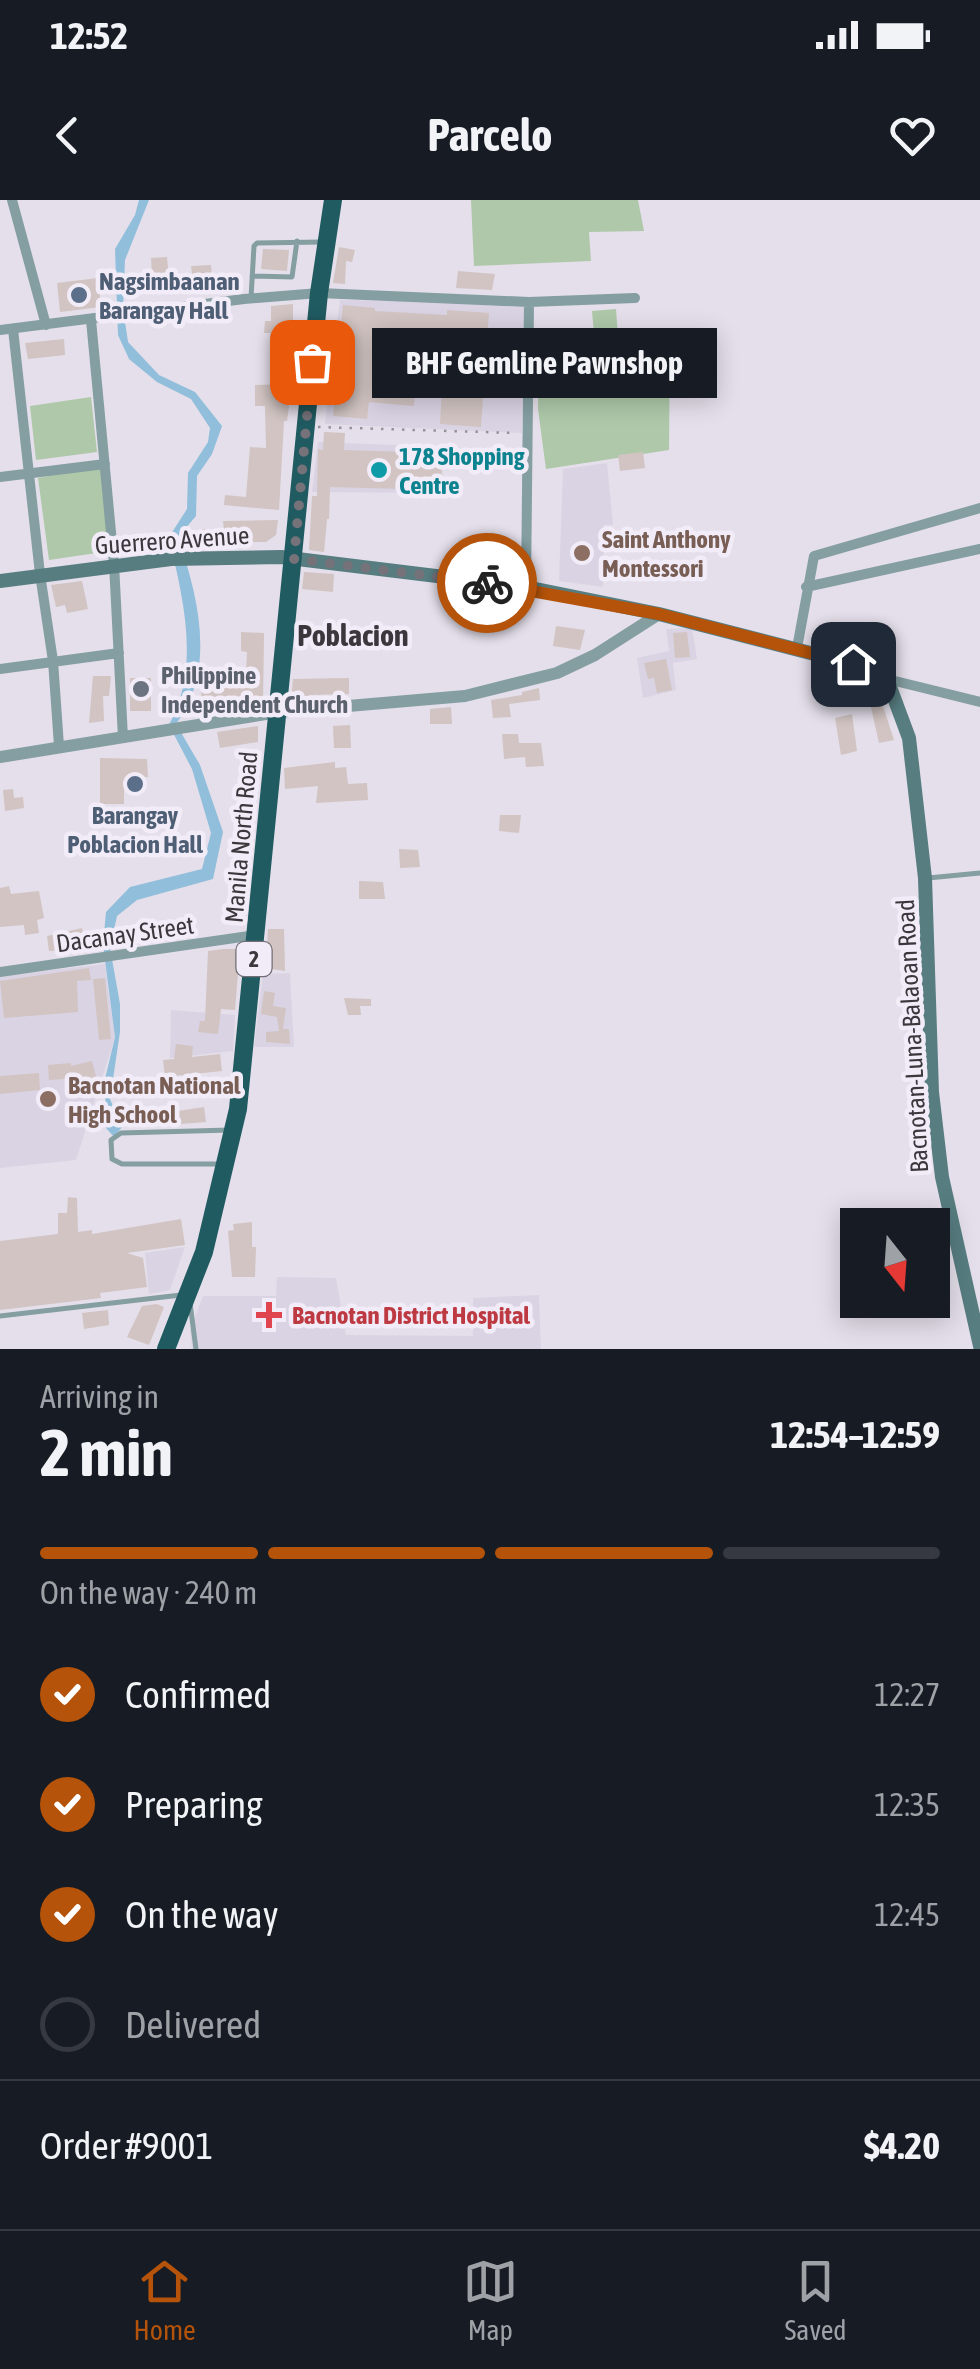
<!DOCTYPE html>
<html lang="en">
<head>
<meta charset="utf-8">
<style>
  body { margin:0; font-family:"Asap Condensed",sans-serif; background:#242831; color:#f1f3f6; height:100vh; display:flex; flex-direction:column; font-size:38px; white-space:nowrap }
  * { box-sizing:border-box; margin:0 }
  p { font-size:32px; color:#9ea1a6 }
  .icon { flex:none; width:55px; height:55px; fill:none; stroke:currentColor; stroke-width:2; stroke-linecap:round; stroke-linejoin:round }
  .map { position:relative; height:1149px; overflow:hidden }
  .panel { display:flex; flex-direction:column; background:#171b24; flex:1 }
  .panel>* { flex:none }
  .needle { width:65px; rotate:163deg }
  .buttons { position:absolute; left:840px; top:1008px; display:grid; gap:20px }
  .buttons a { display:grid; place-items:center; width:110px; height:110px; border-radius:0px; background:#171b24; box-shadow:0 5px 25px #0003; font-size:50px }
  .pin { position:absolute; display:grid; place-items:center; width:85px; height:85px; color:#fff; margin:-42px; border-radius:20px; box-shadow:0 5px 15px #0006 }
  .courier { position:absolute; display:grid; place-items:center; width:100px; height:100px; margin:-50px; border:8px solid #b45309; border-radius:50%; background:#fff; color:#222; box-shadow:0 2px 12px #0007 }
  .bubble { position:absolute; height:70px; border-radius:0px; background:#171b24; box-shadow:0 5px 25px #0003; font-size:32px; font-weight:700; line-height:70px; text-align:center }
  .headline em { font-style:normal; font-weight:700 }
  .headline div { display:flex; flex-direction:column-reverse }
  .headline { display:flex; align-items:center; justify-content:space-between; height:170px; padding:0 40px }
  h1 { font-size:65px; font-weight:700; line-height:75px }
  .bar { display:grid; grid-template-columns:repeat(4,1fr); gap:15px 10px; align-content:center; height:120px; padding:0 40px }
  .bar i { height:12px; border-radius:8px; background:#363941 }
  .bar .active { background:#b45309 }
  .bar p { grid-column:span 4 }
  .line { display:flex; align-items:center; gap:25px; padding:0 40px; border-top:2px solid #363941 }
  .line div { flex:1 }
  ol { padding:0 40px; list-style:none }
  li { display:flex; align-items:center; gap:30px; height:110px }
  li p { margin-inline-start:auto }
  li .icon { padding:10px; border-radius:50%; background:#b45309; color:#fff; stroke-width:4 }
  li:last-child { color:#9ea1a6 }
  li i { width:55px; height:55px; border:5px solid #363941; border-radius:50% }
  .status { display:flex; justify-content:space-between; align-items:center; height:70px; padding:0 50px; background:#171b24; direction:ltr }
  .status svg { height:28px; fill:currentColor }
  header { display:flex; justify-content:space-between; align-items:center; height:130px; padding:0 40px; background:#171b24; font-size:45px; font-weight:700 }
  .menu { display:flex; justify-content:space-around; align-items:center; height:140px; border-top:2px solid #363941; background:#171b24; font-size:28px; color:#9ea1a6 }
  .menu a { display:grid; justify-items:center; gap:5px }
  .menu .active { color:#b45309 }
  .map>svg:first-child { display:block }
</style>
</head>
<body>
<div class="status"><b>12:52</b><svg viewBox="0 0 49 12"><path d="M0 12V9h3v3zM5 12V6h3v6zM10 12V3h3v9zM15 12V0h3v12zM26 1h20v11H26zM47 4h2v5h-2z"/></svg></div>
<header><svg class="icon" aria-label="back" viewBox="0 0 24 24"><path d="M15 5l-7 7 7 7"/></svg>Parcelo<svg class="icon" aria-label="heart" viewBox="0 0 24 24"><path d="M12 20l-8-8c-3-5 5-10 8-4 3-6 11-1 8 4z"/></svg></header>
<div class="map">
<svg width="980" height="1149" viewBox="0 0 980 1149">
  <rect width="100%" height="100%" fill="#e4dfea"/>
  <path fill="#dad3e4" d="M340,100L526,102L522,233L325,224Z
    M318,242L443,247L442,293L312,292Z
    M607,263L613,325H604L603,387L559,381L563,269Z
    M692,428L697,459L673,463L676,490L643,498L637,458L669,451L666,429Z
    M105,764L115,837L76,960L0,968V776Z
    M290,773L294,847H254L263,774Z
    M171,810L235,815L233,851L170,858Z
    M185,1047L170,1090L149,1094L145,1053Z
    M277,1077L336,1078L346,1135L473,1136V1098L539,1095L541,1149H192L190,1131L203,1096H276Z"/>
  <path fill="#aec8a9" d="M471,0H638L644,31L589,32L591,61L474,66Z
    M616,109L618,137L670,134L669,250L546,269L538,209L539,155L576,150L575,136L594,133L592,111Z
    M91,197L97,252L36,260L30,206Z
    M101,266L110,351L49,360L38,278Z"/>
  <path fill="#90bedb" d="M139,0H149L125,60L123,108L128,142L159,175L195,192L222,226L212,254L197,276L196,316L178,337C198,397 217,469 176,524L200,565L223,632L213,679L137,700L117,716L110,748L120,804V832L110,899L122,927L114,937L106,928L105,879L115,837L103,745L106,712L130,687L202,669L211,633L192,569L169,525C201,465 183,400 169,337L187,309L188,273L208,242L210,228L191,199L157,182L129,159L118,135L115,49L135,15Z"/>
  <path fill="#d1c4c2" d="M339,47L355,50L352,62L346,61L345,84L333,83Z
    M263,49L289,50L287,71L261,69Z
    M167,57L170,91L153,92L151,58Z
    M211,65L213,89L194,90L191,66Z
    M458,71L495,74L492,90L456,88Z
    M98,78L101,107L60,112L57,83Z
    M293,104V147H270V133H264L265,121H271V106Z
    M343,105L375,108V111L447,115V110L489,113L481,227L440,224L445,133L420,131L414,206L369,202L367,219L333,216Z
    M64,139L65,155L28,159L25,143Z
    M289,184V206L287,221H284L279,310L224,305L225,295L246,297L250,247L266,248L265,206H255V185Z
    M324,232L345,233L344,250L442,253L441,290L330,287L329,319H327L324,352L309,350L312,296H317L318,249L323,250Z
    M643,252L645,268L620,271L618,255Z
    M278,320L276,335L266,342H201L202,329H224L223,321Z
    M304,372L334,374L333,392L302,389Z
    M82,381L88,409L67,413L65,405L56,407L51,385Z
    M556,426L585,430L580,450L553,446Z
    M241,432L264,433L263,503L202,506L201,488L225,484L226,472H246L247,452L241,451Z
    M687,432L690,457L675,458L673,433Z
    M666,459L672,490L657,493L654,478L648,479L644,463Z
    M93,476H111L109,496H103L104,521L89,523Z
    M130,478H151V511H130Z
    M349,478V494L310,495V499L291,501L293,479Z
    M539,488L540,500L509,504L511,517L493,518L491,500L522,495V492Z
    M881,500L894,540L879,543L870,503Z
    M451,507L452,524H430V509Z
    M852,514L857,551L841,555L835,518Z
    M350,525L351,548H334L333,526Z
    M258,526V542L220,548L217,532Z
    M502,534H518L519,543H541L544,566L526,567L525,557L504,559Z
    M100,558L147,559L148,577H140L141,587L124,588V604H100Z
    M335,562V568L346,567L348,584L367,583L368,600L316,603L318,586L285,589L284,568Z
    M13,589L14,598L23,597L24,608L5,611L3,590Z
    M500,615H521L519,633L499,631Z
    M399,649L418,650L420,667L400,668Z
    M359,681L383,682L385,699H359Z
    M9,686L11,694L39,691L44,718L37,720L39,733L25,735L24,725L0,727V688Z
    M82,728L85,748L49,751L47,736Z
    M268,729H284L285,771L266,768Z
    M224,749H240L235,810L221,809L218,834L198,832L200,821H205L208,751Z
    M89,768L91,780L77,781L78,812L4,818L0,781Z
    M105,778L111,839L99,840L93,779Z
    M264,791L275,793L273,806L286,808L283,829H289L290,844L266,842V832L279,831L277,817L261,814Z
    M344,798L371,799V806H360L361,815H348Z
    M176,844L193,846L192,857L220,854L222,871L165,877L163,860L174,859Z
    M92,861L97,880L81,884L80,878L49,880L48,865L71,863V866Z
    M39,873L40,890L0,894V876Z
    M204,907L206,922L167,925L165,913Z
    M68,997L77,998L78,1032L92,1030V1034L181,1019L185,1045L127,1053L143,1058L147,1087L100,1093L101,1098L0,1110V1041L58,1034V1013H67Z
    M252,1022V1047H256L255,1077H232L228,1031L234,1030L233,1024Z
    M157,1104L164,1107L149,1145L127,1137L142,1106Z
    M108,1110L109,1125L84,1129L82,1113Z"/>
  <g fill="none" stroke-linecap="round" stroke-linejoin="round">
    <path stroke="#95929a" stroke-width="2.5" stroke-dasharray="2.5 8" stroke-linecap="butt" d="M318,227L515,233"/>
    <path stroke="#849ea1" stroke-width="5" d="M252,76L292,77L297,41
      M251,98L254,46L257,43L322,42
      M928,678L980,673
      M219,964H122L112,959L111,940L121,933L230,930
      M190,1103L196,1149
      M0,1116L181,1095"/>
    <path stroke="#849ea1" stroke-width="10" d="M12,0L46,125
      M91,120L114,364L123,538
      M13,129L40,374L53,461L59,546
      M0,130L244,99L319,93L529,102L635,98
      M0,277L105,264
      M526,387L529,102
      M806,387L980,349
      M797,448L814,356L980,308
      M0,469L119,453
      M887,479L980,502
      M0,772L256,735"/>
    <path stroke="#849ea1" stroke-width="12" d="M0,557L278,512L465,496L557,473L595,455L659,414"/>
    <path stroke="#577d81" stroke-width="14" d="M0,381L171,359L281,357L526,387L659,414L853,464L887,479L909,538L925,678L932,892L942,977L980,1146"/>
    <path stroke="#205b61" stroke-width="18" d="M166,1149L204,1052L238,909L319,93L333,0"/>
  </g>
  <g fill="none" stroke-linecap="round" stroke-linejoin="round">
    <path stroke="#76727a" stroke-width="10" stroke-dasharray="0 18" d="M312,162L294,359L487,383"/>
    <path stroke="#b45309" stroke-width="12" d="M487,383L659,414L853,464"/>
  </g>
  <g fill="#5c6f8a" stroke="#f1ecf7" stroke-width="4">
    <circle cx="79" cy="95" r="10"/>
    <circle cx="135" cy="584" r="10"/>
  </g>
  <circle fill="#0f9aa8" stroke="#f1ecf7" stroke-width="4" cx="379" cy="270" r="10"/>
  <g fill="#8d6e63" stroke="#f1ecf7" stroke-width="4">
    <circle cx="582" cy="353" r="10"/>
    <circle cx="48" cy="899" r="10"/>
  </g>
  <circle fill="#6b7280" stroke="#f1ecf7" stroke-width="4" cx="141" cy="489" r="10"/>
  <path fill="#e0444e" stroke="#f1ecf7" stroke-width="4" d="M264 1100h10v10h10v10h-10v10h-10v-10h-10v-10h10z"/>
  <g text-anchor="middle" stroke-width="9" stroke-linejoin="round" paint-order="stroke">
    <rect fill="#f1ecf7" stroke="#716e75" stroke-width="2.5" x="236.5" y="742" width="35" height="34" rx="8"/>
    <g font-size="22" font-weight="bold" fill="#3a383d">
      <text x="254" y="767">2</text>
    </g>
    <g font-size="25" font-weight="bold" fill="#4e5e75" stroke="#f1ecf7" text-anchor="start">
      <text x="99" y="90">Nagsimbaanan<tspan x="99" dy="29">Barangay Hall</tspan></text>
      <text x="135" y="624" text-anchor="middle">Barangay<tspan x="135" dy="29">Poblacion Hall</tspan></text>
    </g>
    <g font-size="25" font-weight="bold" fill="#0d838f" stroke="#f1ecf7" text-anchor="start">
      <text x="399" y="265">178 Shopping<tspan x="399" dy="29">Centre</tspan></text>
    </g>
    <g font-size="25" font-weight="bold" fill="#785e54" stroke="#f1ecf7" text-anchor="start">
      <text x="602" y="348">Saint Anthony<tspan x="602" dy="29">Montessori</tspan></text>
      <text x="68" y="894">Bacnotan National<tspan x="68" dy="29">High School</tspan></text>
    </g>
    <g font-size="25" fill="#3a383d" stroke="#f1ecf7">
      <text transform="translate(172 340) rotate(-4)" y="9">Guerrero Avenue</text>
      <text transform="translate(241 637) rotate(-85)" y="9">Manila North Road</text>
      <text transform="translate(125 734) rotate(-8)" y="9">Dacanay Street</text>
      <text transform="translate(912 836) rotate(-93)" y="9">Bacnotan-Luna-Balaoan Road</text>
    </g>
    <g font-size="25" font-weight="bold" fill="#5b616d" stroke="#f1ecf7" text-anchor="start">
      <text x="161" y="484">Philippine<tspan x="161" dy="29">Independent Church</tspan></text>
    </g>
    <g font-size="25" font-weight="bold" fill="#be3a42" stroke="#f1ecf7" text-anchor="start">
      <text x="292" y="1124">Bacnotan District Hospital</text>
    </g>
    <g font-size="30" font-weight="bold" fill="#3a383d" stroke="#f1ecf7">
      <text x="353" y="446">Poblacion</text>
    </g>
  </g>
</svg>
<div class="buttons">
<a><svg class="needle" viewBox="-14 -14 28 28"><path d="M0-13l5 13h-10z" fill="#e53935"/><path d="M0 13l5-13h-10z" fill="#9ea1a6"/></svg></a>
</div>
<div class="pin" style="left:312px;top:162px;background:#ea580c"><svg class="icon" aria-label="bag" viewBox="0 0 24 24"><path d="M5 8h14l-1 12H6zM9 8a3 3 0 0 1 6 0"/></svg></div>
<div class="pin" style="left:853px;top:464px;background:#1f2937"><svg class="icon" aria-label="home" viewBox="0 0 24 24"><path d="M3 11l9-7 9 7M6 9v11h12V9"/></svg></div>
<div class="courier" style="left:487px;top:383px"><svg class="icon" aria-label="bike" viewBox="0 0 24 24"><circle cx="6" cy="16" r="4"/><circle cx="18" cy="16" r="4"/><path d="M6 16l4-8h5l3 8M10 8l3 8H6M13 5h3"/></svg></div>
<div class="bubble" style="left:372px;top:128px;width:345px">BHF Gemline Pawnshop</div>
</div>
<section class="panel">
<div class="headline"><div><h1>2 min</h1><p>Arriving in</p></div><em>12:54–12:59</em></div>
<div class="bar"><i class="active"></i><i class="active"></i><i class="active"></i><i></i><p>On the way · 240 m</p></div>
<ol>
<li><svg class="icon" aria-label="check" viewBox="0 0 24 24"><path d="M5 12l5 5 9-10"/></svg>Confirmed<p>12:27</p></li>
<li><svg class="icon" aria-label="check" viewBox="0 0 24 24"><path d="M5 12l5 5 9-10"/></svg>Preparing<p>12:35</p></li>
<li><svg class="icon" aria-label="check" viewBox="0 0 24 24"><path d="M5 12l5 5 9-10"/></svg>On the way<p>12:45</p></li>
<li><i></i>Delivered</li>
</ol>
<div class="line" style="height:130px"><div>Order #9001</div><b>$4.20</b></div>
</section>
<nav class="menu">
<a class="active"><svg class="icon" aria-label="home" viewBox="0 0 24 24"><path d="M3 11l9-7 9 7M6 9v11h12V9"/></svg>Home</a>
<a><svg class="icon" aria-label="map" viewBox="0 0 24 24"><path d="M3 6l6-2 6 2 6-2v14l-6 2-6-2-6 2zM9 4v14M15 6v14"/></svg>Map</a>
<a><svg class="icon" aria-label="saved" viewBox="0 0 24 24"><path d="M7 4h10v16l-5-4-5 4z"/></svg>Saved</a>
</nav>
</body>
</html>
